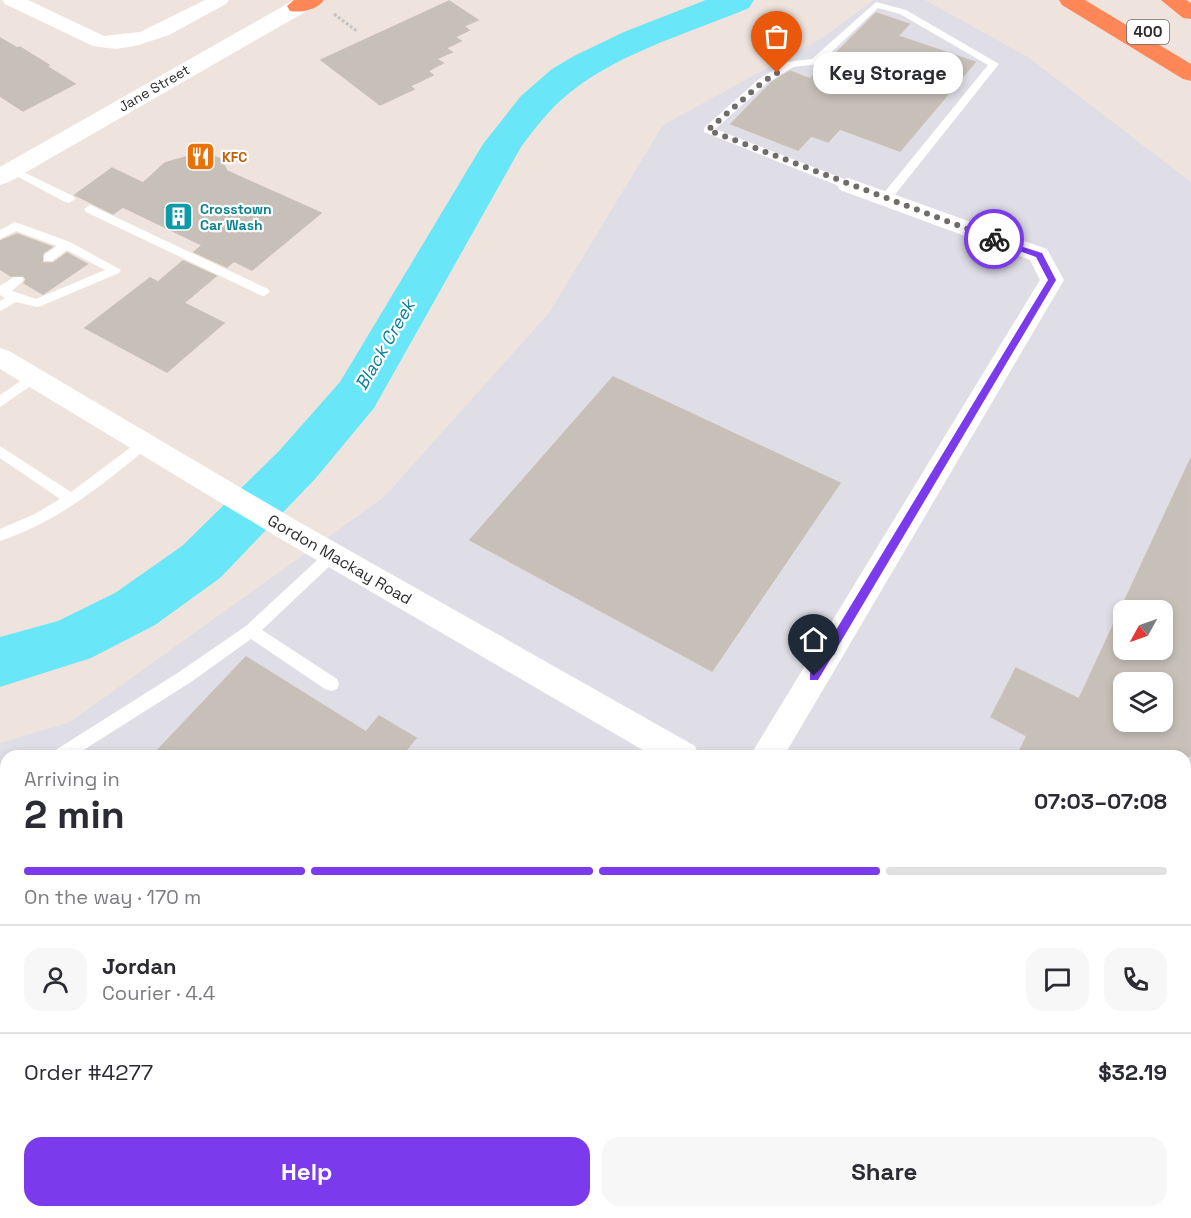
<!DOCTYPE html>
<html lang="en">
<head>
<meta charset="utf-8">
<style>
  body { margin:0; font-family:"Space Grotesk",sans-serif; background:#f7f7f7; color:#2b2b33; height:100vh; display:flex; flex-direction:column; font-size:22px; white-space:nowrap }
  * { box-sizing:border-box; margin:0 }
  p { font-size:20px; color:#7c7c81 }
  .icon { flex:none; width:33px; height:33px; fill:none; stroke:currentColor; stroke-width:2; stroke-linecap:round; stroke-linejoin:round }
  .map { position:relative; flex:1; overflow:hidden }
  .drawer { position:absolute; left:0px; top:750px; width:1191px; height:468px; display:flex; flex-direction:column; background:#fff; border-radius:18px 18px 0 0; box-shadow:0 3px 9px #0003 }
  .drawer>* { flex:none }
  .needle { width:39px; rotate:230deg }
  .tools { position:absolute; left:1113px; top:600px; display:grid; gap:12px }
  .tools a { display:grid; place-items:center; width:60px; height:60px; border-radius:12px; background:#fff; box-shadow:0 3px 9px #0003; font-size:30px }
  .pin { position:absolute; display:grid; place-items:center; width:51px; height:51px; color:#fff; margin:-62px -26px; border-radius:50% 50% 50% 0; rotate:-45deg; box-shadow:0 0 6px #0007 }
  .pin .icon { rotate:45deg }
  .courier { position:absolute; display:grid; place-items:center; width:60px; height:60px; margin:-30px; border:4px solid #7c3aed; border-radius:50%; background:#fff; color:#222; box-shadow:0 2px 8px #0007 }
  .bubble { position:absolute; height:42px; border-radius:18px; background:#fff; box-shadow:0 3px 9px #0003; font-size:20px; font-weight:800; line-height:42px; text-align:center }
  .overview em { font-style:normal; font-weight:800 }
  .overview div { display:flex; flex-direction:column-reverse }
  .overview { display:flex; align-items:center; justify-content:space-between; height:102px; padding:0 24px }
  h1 { font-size:39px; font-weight:800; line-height:45px }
  .bar { display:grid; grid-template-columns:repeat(4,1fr); gap:9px 6px; align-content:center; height:72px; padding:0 24px }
  .bar i { height:8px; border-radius:4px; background:#e1e1e2 }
  .bar .selected { background:#7c3aed }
  .bar p { grid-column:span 4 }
  .line { display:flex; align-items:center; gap:15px; padding:0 24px; border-top:2px solid #e1e1e2 }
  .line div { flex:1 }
  .round { display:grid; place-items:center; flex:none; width:63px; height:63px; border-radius:18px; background:#f7f7f7 }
  .action { display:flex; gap:12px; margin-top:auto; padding:12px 24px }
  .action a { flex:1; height:69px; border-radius:18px; background:#7c3aed; color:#fff; font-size:24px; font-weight:800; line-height:69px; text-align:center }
  .action a+a { background:#f7f7f7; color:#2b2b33 }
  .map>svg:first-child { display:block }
</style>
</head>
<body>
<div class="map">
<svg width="1191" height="1218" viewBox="0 0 1191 1218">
  <rect width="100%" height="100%" fill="#eee4dd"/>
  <path fill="#dfdee6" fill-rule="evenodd" d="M874,0H925L1028,57L1191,182V1218H898L889,1212H1185V756H6V994L0,988V743L70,722L384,497L549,313L663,125L822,38ZM1124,610H1162V650H1124ZM1124,682H1162V722H1124Z
    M49,1212H696L693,1218H44Z"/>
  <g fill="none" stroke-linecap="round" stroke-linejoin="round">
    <path fill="#69e6f7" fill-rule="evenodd" d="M706,0H754L749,8C685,35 612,54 560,101C545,115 533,131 521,147L374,408L315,479L220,578L155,625L91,658L0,687V637L58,621L115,593L182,546L279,451L340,382L483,144L521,96L552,69L574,56L624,32Z"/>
  </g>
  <path fill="#c6c0b8" stroke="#cac0b6" stroke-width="1.5" fill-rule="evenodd" d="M449,1L478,20L464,26L469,30L455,37L461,41L446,48L452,52L436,59L443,63L428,71L433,75L410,86L414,89L380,105L321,60Z
    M876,13L909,24L898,36L975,62L900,151L840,129L828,142L811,136L798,150L731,124L772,82L790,71L810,79Z
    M0,38L17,48L20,47L49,65L46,66L75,84L23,111L0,96Z
    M203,152L221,159L227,171L321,213L252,270L234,261L227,267L194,252L202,245L123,207L113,214L75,195L112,168L143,183L165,163Z
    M17,234L52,247L43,253L42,263H53L67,253L87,264L43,294L24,283L26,280L24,276H11L0,269V241Z
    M183,261L216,276L184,303L224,323L167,372L85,328L150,278L158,282Z
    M613,377L840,483L712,671L470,540Z
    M1191,458V756H1017L1027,736L991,717L1016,668L1079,699ZM1124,610H1162V650H1124ZM1124,682H1162V722H1124Z
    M246,657L366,732L379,716L416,738L403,754L405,756H152Z"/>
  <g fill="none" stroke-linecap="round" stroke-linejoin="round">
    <path stroke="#c4c4c4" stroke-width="3" stroke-dasharray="3 2" stroke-linecap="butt" d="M334,14L358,32"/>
    <path fill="#fff" fill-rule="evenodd" d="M876,2L906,10L999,64L889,202L885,203L879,199L988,65L900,14L878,8L819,64L793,67L767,83L715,129L852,182V188H844L704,132V128L759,79L787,62L812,59Z
      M13,167L73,196L75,199L69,203L65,202L9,172V168Z
      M90,205L268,289L270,292L264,296L260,295L86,212L84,209Z
      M15,222L70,242L121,270L119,273L41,306L37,307L16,302L0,311V301L5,298L0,295V286L14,277H22L24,280L12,291L36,299L105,270L67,250L52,261H44V255L57,246L16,231L0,239V230Z
      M34,372L40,377L39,380L0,407V395Z
      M143,438L148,439L150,443L148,447C103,485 57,522 0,541V529L35,514L60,499L0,458V446L71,492Z
      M332,549L337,551L339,555L337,559L262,630L337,679L339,684L337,689L331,691L325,689L251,639L191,682L74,756H52L54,751L179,672L246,626L327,551Z
      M6,776V792L0,795V779Z
      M0,900L6,903V923L0,920Z"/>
    <path fill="#fff" fill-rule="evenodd" d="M2,0H28L104,36L140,32L205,0H229L226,4L169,35L139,45L116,49L93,46L5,4Z
      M848,178L1047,249L1064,280L784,756H750L1040,280L1030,260L840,190L837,185L840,180Z
      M0,348L9,351L299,522L695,746L699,756H653L279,538L0,369Z
      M481,1212H523L521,1218H479Z
      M748,1212H795L797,1218H750Z"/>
    <path fill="#fff" fill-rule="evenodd" d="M294,0H320L317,5L9,182L0,185V167Z"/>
    <path fill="#ff8757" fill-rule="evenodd" d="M294,0H324C317,10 301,13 290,11L287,6Z
      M1059,0H1085L1191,64V81L1183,79L1062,5Z
      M1161,0H1186L1191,3V19L1183,18Z"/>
  </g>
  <path fill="#7c3aed" d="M992,237L1042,253L1056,280L818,680H810V673L1048,280L1036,257L992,241Z"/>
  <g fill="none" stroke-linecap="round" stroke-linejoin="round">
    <path stroke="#706c6a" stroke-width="6" stroke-dasharray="0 10.8" d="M777,73L764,81L708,130L994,239"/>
  </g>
  <defs>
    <symbol id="restaurant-square" viewBox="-11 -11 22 22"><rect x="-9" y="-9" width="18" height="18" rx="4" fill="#e8710a" stroke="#fff"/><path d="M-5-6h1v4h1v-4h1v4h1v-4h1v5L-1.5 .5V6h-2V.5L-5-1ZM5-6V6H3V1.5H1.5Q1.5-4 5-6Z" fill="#fff"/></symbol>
    <symbol id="building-square" viewBox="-11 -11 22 22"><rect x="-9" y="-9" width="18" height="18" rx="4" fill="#0f9aa8" stroke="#fff"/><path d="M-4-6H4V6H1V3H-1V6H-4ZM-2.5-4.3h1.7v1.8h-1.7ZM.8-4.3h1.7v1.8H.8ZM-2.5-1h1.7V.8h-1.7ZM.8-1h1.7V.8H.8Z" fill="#fff"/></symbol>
  </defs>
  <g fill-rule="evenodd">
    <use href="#restaurant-square" x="184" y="140" width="33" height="33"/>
    <use href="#building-square" x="162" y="200" width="33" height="33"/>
  </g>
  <g text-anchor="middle" stroke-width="4.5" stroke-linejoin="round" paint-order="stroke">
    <g font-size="14" fill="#2c2c2c" stroke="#fff">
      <text transform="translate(154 88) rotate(-30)" y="5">Jane Street</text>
    </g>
    <g font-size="14" font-weight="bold" fill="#c56008" stroke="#fff" text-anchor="start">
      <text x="222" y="162">KFC</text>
    </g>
    <g font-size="14" font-weight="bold" fill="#0d838f" stroke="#fff" text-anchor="start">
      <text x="200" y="214">Crosstown<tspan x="200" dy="16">Car Wash</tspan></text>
    </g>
    <rect fill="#fff" stroke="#6b6b6b" stroke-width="1.5" x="1127" y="20" width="42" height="24" rx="4.5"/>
    <g font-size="15" font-weight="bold" fill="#2c2c2c">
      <text x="1148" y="37">400</text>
    </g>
    <g font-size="16" fill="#2c2c2c" stroke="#fff">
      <text transform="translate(340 559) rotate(30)" y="6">Gordon Mackay Road</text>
    </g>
    <g font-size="18" font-style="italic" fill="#0581a0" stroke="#fff">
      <text transform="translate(385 345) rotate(-60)" y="6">Black Creek</text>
    </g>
  </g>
</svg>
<div class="tools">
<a><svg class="needle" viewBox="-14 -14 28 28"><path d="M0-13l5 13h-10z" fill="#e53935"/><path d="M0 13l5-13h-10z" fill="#7c7c81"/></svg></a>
<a><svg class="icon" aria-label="layers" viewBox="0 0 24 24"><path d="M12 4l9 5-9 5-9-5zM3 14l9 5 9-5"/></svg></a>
</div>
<div class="pin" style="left:777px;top:73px;background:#ea580c"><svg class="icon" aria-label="bag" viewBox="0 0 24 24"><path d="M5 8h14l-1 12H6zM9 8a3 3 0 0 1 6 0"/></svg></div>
<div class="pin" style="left:814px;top:676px;background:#1f2937"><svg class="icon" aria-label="home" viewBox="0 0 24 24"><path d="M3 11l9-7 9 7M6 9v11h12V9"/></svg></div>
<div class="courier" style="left:994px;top:239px"><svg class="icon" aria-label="bike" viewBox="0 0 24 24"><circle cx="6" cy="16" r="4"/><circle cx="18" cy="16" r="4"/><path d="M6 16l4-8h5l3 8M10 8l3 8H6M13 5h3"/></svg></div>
<div class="bubble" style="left:813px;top:52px;width:150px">Key Storage</div>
<section class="drawer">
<div class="overview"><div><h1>2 min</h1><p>Arriving in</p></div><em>07:03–07:08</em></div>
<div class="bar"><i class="selected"></i><i class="selected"></i><i class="selected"></i><i></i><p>On the way · 170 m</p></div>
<div class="line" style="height:108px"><a class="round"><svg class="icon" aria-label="person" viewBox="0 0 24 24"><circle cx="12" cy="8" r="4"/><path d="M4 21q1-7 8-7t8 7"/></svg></a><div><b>Jordan</b><p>Courier · 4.4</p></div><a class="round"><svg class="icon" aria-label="chat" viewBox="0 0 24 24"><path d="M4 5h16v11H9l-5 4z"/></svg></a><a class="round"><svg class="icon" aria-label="phone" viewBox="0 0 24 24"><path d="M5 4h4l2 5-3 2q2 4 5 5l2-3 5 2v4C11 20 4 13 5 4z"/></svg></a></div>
<div class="line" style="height:78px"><div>Order #4277</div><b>$32.19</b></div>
<div class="action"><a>Help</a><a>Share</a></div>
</section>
</div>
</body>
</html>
